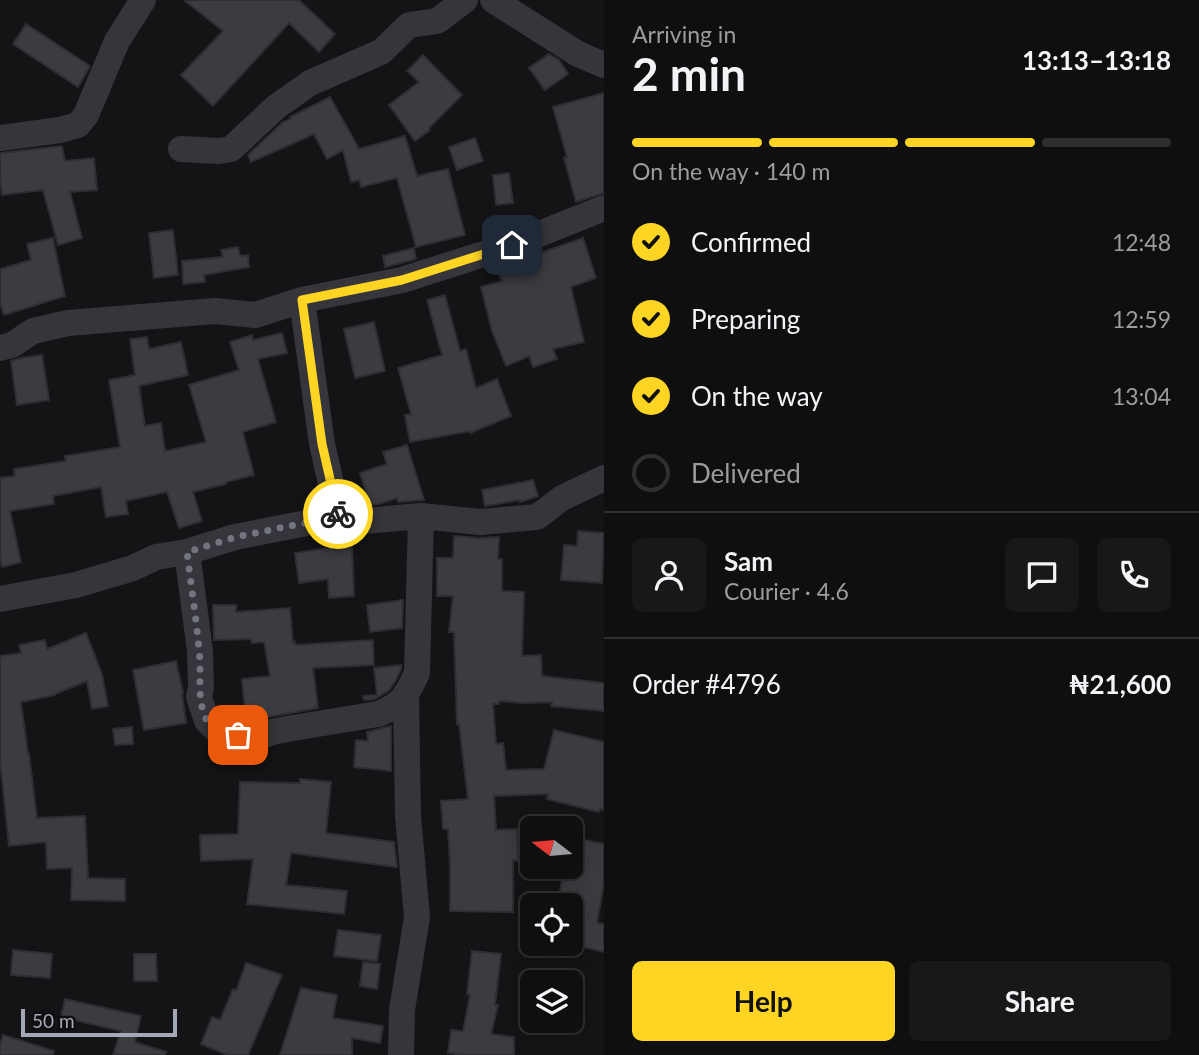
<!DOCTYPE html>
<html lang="en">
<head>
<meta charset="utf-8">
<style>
  body { margin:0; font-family:Lato,sans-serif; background:#181819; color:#f1f3f6; height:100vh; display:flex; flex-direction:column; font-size:26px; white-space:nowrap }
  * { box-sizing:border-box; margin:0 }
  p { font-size:23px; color:#9b9c9f }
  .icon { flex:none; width:38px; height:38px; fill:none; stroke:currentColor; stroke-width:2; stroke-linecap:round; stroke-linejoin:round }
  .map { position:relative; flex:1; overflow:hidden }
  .details { display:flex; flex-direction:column; background:#0f0f10; width:595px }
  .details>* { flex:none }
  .needle { width:46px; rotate:286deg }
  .buttons { position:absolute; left:520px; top:816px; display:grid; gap:14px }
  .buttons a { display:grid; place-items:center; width:63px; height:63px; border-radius:10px; background:#0f0f10; box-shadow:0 4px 18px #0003,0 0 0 2px #2f2f30; font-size:35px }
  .scale { position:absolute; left:21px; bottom:18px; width:156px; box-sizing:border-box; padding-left:7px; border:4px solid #a4a8b7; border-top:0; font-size:19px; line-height:24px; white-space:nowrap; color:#a4a8b7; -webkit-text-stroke:5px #0f0f11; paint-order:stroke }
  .pin { position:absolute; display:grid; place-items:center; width:60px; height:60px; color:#fff; margin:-30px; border-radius:14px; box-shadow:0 4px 10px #0006 }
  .courier { position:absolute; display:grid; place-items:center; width:70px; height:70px; margin:-35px; border:5px solid #ffd523; border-radius:50%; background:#fff; color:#222; box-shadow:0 2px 9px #0007 }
  .summary em { font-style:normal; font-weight:700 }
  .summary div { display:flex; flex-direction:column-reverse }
  .summary { display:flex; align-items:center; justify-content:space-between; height:119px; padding:0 28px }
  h1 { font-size:46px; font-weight:700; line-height:52px }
  .bar { display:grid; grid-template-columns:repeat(4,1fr); gap:10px 7px; align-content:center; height:84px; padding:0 28px }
  .bar i { height:9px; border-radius:5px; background:#2f2f30 }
  .bar .current { background:#ffd523 }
  .bar p { grid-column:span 4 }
  .line { display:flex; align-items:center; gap:18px; padding:0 28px; border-top:2px solid #2f2f30 }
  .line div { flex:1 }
  .round { display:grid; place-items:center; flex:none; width:74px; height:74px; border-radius:10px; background:#181819 }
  ol { padding:0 28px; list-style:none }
  li { display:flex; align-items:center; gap:21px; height:77px }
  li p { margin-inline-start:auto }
  li .icon { padding:7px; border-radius:50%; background:#ffd523; color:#111; stroke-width:4 }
  li:last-child { color:#9b9c9f }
  li i { width:38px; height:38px; border:4px solid #2f2f30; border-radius:50% }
  .action { display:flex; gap:14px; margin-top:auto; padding:14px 28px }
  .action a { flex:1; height:80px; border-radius:10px; background:#ffd523; color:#111; font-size:28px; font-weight:700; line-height:80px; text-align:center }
  .action a+a { background:#181819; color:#f1f3f6 }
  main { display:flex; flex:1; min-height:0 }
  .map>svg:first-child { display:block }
</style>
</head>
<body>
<main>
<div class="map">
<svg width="604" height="1055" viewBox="0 0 604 1055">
  <rect width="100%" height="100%" fill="#141416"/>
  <path fill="#3b3c41" stroke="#2e2e32" stroke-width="2" d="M184,0H299L335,34L319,52L289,23L213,106L181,75L223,31Z
    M26,24L90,66L78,87L13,44Z
    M549,54L559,60L568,74L545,90L529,68Z
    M423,55L462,95L429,128L430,130L415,141L389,105L419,82L407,71Z
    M604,93V193L576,202L564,158L567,157L553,107Z
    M330,97L359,149L405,136L417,176L448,169L465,235L416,247L397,178L361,187L359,180L351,182L343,150L327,159L314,134L251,162L248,155L283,122L291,119L290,117Z
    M475,138L483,161L457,170L449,147Z
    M62,146L65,161L94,158L97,190L70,192L82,238L58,245L43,190L2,195L0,176V153Z
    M509,173L513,203L496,205L493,175Z
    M173,230L178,275L154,278L149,233Z
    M53,238L65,296L4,315L0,303V269L31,260L27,244Z
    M583,238L596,278L571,287L584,342L553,349L557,359L533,367L529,356L506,366L492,331L481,287L502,281L496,267L542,250L543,252Z
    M238,247L240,256L248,255L249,267L204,275L205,282L183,284L182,261L223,257L221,250Z
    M414,248L416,259L385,267L383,256Z
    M445,295L460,351L466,349L476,388L497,379L511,416L470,433V431L410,442L405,415L411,414L398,368L442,355L427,300Z
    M374,322L385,371L355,378L344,329Z
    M282,333L287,353L258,359L276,422L243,432L254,475L226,482V484L193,492L202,521L179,528L167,492L126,501L128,514L106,517L101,487L53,496L54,504L10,511L21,562L2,567L0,558V478L15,476L14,469L66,461L65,456L120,447L109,380L135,375L130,339L147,337L149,349L181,342L188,375L139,386L145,426L161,423L165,451L206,442L189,385L239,370L230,342L252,335L253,340Z
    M42,355L49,400L17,405L11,361L21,358Z
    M407,445L424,500L398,502L397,498L379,504L370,505L360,473L387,464L383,452Z
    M533,480L538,496L520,502V500L485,506L482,490Z
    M578,531L604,533L602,583L561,580L564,545L577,546Z
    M454,536L479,538L499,537L498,559H502V591L524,592L522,656L541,655L542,676L604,683V711L551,706L552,702L523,703L499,701V704H493L496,744L503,743L506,770L544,769L554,730L604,742V810L600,809L599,812L547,799L548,794L494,796L496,830L517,829L518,861L513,860V912L450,911V863L448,829H443L441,801L468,799L459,724H457L454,632H449L453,596H437V558H453Z
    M352,547L354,596L329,598L328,579L299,583L295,553L327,548Z
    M403,600L402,628L370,632L367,605Z
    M213,605H236V612L290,608L293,643L295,642L296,645L373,640L374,665L313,668L318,708L269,717L254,722L246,721L242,679L270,676L264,642L252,643L251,639L214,640Z
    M86,633L102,674L108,706L92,709L87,681L55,694V695L21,702L28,754H29L37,818L85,816L88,878L125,879V901L71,900L72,868L47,869L46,842L9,846L0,760V656L21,653L19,645L45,640L47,649Z
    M176,661L183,693H182L186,723L144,730L133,670Z
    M401,665V669L396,680L388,691L374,699L364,700L363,696L377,695L374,668Z
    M391,726V771L354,767L356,740L368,741L367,732Z
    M132,727L133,744L115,745L113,729Z
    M300,779L331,782L326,833L394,842L397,867L291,853L286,885L347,891L344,914L247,904L253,859L201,861L200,835L238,834L240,782L300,783Z
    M570,837L604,844V882L597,923L604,924V952L570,944V905H558L564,866H570Z
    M338,930L381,935L377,961L334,956Z
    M13,950L52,954L50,978L11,975Z
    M472,951L501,954L495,1005H498L491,1034L514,1037V1055H464L448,1053L451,1030L463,1031L470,995L467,994Z
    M134,954H156L157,981H134Z
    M363,962L380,964L377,989L360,986Z
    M246,963L282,975L248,1055H227L201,1044L212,1017L220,1020L233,989L236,991Z
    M301,988L337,995L333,1018L383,1026L380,1043L352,1038V1055H280Z
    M65,999L141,1016L135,1042L166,1052L165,1055H113L121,1031L61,1017Z
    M3,1035L54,1051L53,1055H0V1045Z"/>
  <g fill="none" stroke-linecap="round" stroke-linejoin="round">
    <path stroke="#35353b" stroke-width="26" d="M493,0L578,54L604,65
      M0,138L60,130L78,125L86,115L117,41L143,0
      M181,149L219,151L231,149L276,107L310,83L381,52L409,25L437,21L465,0
      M0,348L12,345L33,331L68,323L215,311L255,315L302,300
      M340,523L322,444L302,300L402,280L512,245L604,208
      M187,552L200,651L201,687L199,697L207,721L220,733L256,738L272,732L287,729L378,714C402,705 407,695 417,673L421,516
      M0,599L76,585L133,568L156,557L187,552L235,537L312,522L340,523L421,516L480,522L537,517L562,498L604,478
      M401,1055L402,1010L417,917L408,816L406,696"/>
  </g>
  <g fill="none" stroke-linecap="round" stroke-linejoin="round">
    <path stroke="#72747f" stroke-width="7" stroke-dasharray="0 12.6" d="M238,735C225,734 213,732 206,719C196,697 202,673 199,649C196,617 191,585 187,552L236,537L289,526L312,522L340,523L338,514"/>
    <path stroke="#ffd523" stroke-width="9" d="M338,514L322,444L302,300L402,280L512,245"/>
  </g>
</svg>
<div class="buttons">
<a><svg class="needle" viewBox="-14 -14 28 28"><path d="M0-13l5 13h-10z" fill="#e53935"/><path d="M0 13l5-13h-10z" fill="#9b9c9f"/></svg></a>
<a><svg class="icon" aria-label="locate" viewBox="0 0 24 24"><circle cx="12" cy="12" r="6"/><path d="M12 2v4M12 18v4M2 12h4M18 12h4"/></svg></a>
<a><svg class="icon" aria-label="layers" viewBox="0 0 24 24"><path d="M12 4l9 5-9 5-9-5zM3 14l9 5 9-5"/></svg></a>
</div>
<div class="scale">50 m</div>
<div class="pin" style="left:238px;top:735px;background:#ea580c"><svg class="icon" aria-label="bag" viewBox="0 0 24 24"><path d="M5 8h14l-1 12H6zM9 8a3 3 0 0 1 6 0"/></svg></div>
<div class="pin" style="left:512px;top:245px;background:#1f2937"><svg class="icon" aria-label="home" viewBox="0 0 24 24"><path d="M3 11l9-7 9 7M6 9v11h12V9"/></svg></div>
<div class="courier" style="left:338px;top:514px"><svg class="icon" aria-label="bike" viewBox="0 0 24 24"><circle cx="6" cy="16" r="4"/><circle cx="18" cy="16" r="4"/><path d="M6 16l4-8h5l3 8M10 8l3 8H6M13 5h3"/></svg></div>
</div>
<section class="details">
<div class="summary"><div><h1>2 min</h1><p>Arriving in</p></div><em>13:13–13:18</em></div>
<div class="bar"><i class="current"></i><i class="current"></i><i class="current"></i><i></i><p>On the way · 140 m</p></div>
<ol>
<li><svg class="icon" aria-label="check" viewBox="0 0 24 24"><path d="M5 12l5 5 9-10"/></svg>Confirmed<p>12:48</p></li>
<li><svg class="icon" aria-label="check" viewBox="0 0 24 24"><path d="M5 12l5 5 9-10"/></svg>Preparing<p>12:59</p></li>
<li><svg class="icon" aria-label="check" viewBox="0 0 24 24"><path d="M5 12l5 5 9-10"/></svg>On the way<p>13:04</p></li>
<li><i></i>Delivered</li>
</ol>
<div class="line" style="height:126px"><a class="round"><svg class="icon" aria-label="person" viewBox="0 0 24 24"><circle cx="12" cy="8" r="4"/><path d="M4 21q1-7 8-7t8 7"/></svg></a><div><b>Sam</b><p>Courier · 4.6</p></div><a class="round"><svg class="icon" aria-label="chat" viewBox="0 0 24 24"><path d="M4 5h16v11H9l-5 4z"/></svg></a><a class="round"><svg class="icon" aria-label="phone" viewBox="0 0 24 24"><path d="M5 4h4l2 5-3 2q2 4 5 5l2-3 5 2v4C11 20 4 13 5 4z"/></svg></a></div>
<div class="line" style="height:91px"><div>Order #4796</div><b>₦21,600</b></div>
<div class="action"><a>Help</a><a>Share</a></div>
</section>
</main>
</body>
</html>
